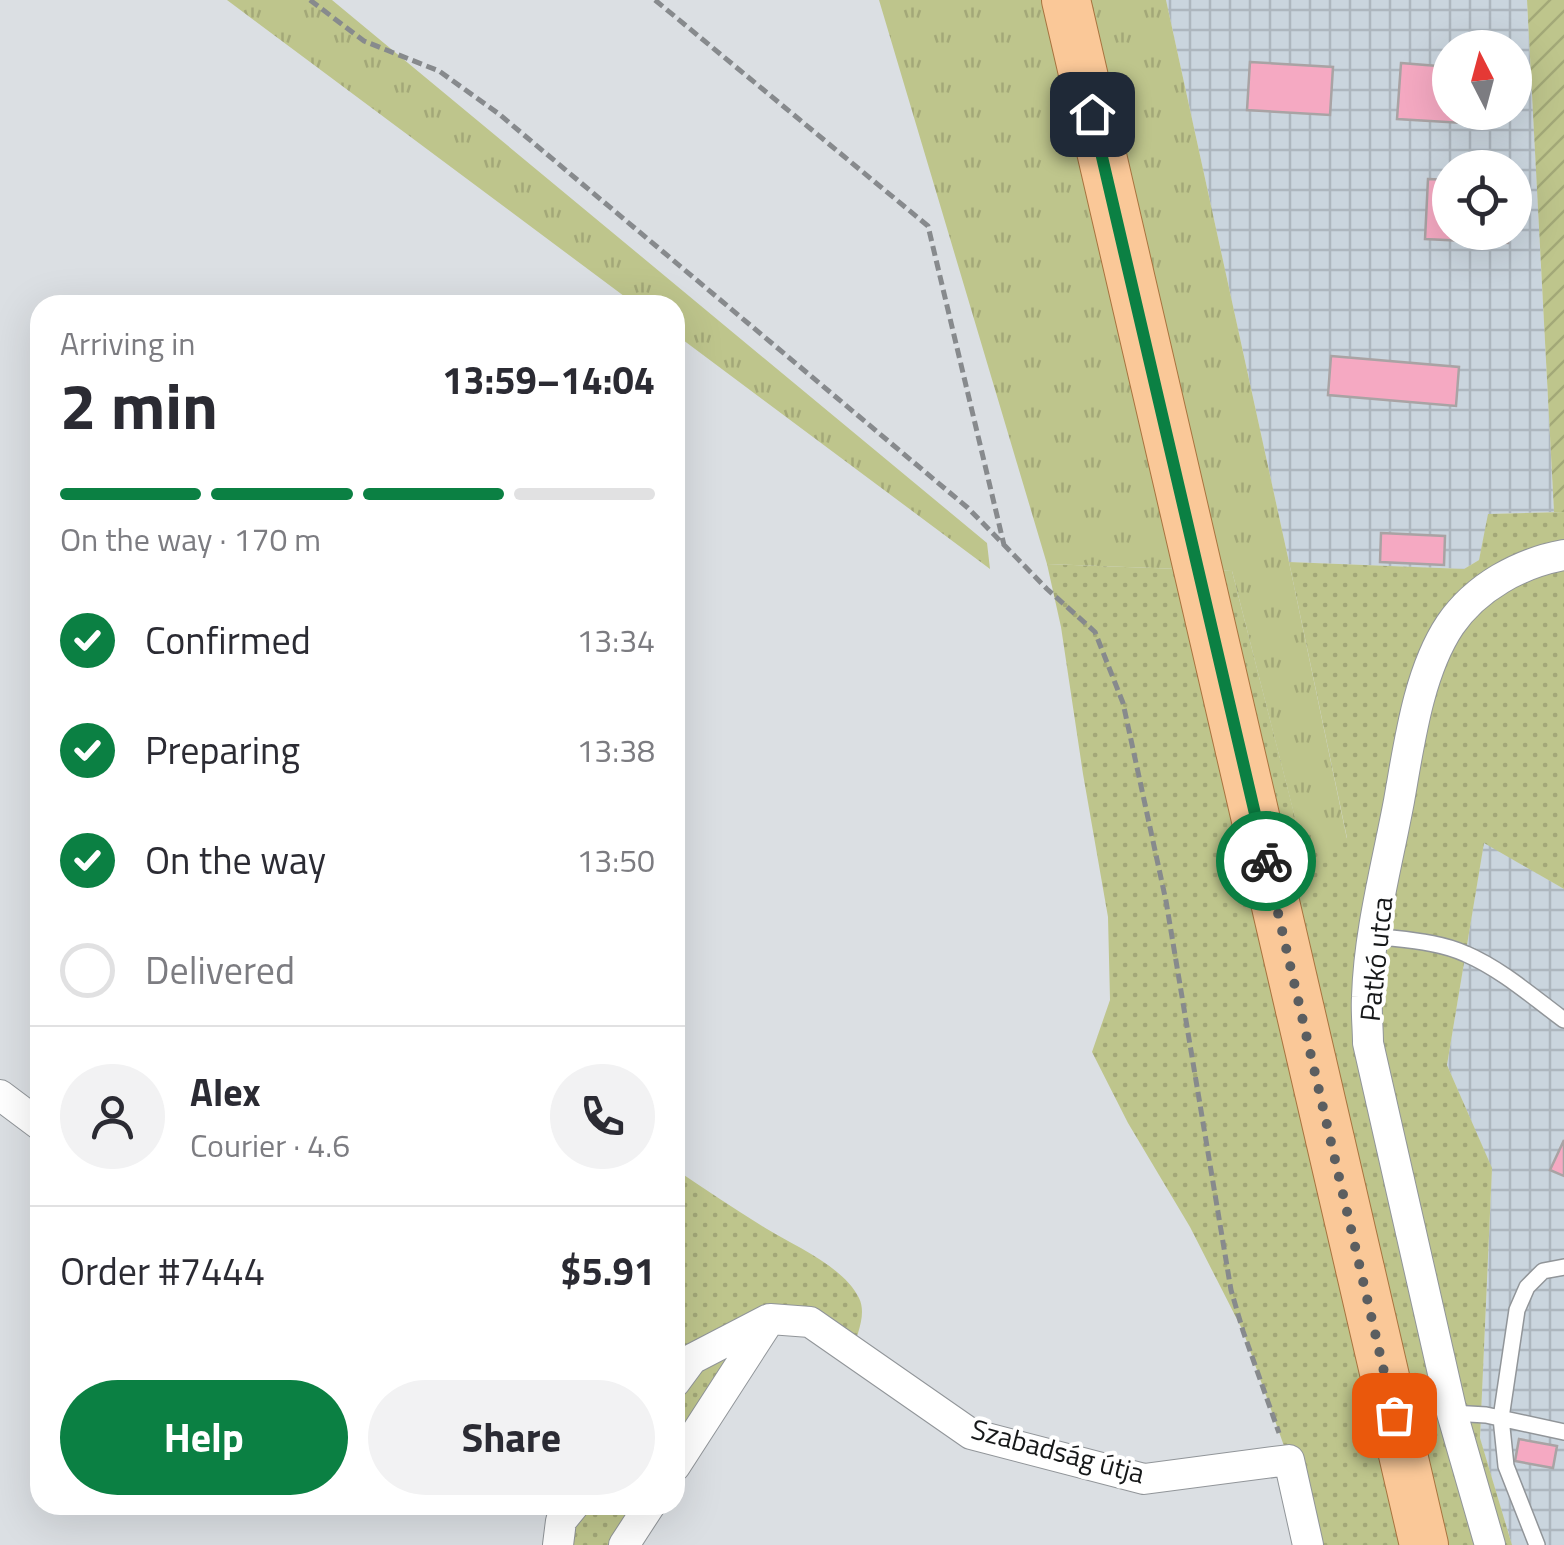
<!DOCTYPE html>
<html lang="en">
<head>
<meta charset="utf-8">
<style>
  body { margin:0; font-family:"Titillium Web",sans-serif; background:#f2f2f3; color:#2b2b33; height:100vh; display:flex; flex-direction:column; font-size:38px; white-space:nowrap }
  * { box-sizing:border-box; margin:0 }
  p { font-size:32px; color:#7c7c81 }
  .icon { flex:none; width:55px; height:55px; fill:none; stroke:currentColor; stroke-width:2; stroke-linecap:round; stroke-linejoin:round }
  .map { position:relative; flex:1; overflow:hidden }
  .sheet { position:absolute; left:30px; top:295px; width:655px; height:1220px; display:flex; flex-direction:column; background:#fff; border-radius:30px; box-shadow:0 10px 40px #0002 }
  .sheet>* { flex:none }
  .needle { width:65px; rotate:354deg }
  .controls { position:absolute; left:1432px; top:30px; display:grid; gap:20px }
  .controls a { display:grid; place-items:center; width:100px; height:100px; border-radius:50%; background:#fff; box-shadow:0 10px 40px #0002; font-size:50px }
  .pin { position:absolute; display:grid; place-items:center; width:85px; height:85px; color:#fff; margin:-42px; border-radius:20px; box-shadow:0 5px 15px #0006 }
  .courier { position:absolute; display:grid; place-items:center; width:100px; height:100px; margin:-50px; border:8px solid #0b8043; border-radius:50%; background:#fff; color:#222; box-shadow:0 2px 12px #0007 }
  .head em { font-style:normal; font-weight:700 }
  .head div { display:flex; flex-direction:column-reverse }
  .head { display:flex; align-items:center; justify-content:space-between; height:170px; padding:0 30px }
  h1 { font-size:65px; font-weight:700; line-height:75px }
  .bar { display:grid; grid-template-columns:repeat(4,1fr); gap:15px 10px; align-content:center; height:120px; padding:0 30px }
  .bar i { height:12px; border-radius:8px; background:#e1e1e2 }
  .bar .active { background:#0b8043 }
  .bar p { grid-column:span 4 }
  .line { display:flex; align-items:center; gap:25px; padding:0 30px; border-top:2px solid #e1e1e2 }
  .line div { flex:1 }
  .round { display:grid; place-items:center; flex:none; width:105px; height:105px; border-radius:52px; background:#f2f2f3 }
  ol { padding:0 30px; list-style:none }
  li { display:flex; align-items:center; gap:30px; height:110px }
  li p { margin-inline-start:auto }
  li .icon { padding:10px; border-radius:50%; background:#0b8043; color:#fff; stroke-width:4 }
  li:last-child { color:#7c7c81 }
  li i { width:55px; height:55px; border:5px solid #e1e1e2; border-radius:50% }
  .primary-button { display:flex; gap:20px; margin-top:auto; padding:20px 30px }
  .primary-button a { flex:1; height:115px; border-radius:60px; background:#0b8043; color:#fff; font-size:40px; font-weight:700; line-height:115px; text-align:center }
  .primary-button a+a { background:#f2f2f3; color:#2b2b33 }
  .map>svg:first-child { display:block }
</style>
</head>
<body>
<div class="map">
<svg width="1564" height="1545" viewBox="0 0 1564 1545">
  <defs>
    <pattern id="industrial-grid" width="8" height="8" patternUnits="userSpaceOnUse" patternTransform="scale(2.5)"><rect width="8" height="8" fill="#cad5de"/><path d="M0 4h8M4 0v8" fill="none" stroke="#adb6be"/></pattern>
    <pattern id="grass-dots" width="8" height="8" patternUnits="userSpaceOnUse" patternTransform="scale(2.5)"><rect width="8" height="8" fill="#bec58c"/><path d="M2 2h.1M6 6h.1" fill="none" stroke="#a3a878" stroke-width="1.8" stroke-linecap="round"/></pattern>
    <pattern id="park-tufts" width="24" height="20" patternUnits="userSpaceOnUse" patternTransform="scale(2.5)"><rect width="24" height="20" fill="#bec58c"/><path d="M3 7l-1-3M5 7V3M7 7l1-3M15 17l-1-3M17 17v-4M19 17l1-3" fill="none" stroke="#a3a878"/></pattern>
    <pattern id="garden-furrows" width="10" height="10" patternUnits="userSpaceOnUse" patternTransform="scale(2.5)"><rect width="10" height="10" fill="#bec58c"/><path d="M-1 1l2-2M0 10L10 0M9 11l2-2" fill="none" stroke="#a3a878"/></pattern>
  </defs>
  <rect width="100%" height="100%" fill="#dbdfe3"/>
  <path fill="url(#industrial-grid)" fill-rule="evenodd" d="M1166,0H1527L1554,512L1489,514L1479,560L1464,569L1289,562ZM1450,48H1515V112H1450ZM1450,168H1515V232H1450Z
    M1484,842L1564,889V1545H1512L1480,1439L1492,1169L1447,1065Z"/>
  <path fill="url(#grass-dots)" d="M1564,512V889L1484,843L1447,1065L1492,1168L1480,1438L1512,1545H1308L1289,1460L1243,1331L1190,1227L1128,1123L1092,1052L1110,1000L1108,917L1083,774L1061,627L1047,564L1232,571L1305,856L1347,838L1289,562L1464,569L1479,560L1488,514Z
    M675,1169C705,1189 736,1210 767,1229C795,1246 844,1267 859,1298C867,1314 857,1335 852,1351L770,1319L675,1466V1381L691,1359L675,1347Z
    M574,1505H650L624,1545H558Z"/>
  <path fill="url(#park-tufts)" d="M227,0H332L987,543L990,569L675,334V305H636Z
    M879,0H1166L1289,562L1347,839L1305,857L1232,571L1047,564Z"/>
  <path fill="url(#garden-furrows)" d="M1527,0H1564V512H1554Z"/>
  <path fill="#f5a9c2" stroke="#a9a3a4" stroke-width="2.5" d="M1250,62L1333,67L1330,115L1247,110Z
    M1401,63L1450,67V112H1464L1463,123L1397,119Z
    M1428,179L1450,180V232H1509L1508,243L1425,239Z
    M1331,356L1459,367L1456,406L1328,395Z
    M1381,533L1445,536L1444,565L1380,562Z
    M1564,1140V1176L1550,1170Z
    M1519,1439L1557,1446L1553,1468L1515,1461Z"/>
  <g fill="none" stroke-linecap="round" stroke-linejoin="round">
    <defs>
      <path id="service" d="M1374,936C1404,940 1438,941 1466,954C1501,969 1533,997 1564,1020
        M1452,1413L1486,1415L1564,1432
        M1537,1545L1506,1466L1501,1418L1517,1310L1527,1287L1543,1271L1564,1267"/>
      <path id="minor" d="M0,1095L40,1125
        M770,1319L810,1322L971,1434L1144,1479L1289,1460L1308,1545
        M675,1382L692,1359L767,1320
        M675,1466L770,1319
        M558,1545L561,1521L574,1505
        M624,1545L650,1505
        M1490,1545L1452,1413L1368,1043C1368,1028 1366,1012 1367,997C1369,931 1387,865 1399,801C1409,745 1418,673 1450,625C1476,587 1520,563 1564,555"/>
      <path id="primary" d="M1066,0L1424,1545"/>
    </defs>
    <use href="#service" stroke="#919599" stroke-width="18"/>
    <use href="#minor" stroke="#919599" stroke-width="32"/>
    <use href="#primary" stroke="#a8733f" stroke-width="50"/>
    <path stroke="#878a8d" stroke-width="5" stroke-dasharray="10 5" stroke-linecap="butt" d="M310,0L364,41L439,71L499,114L968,508L1047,589L1095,632L1123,703L1166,901L1231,1290L1243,1331L1279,1433
      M655,0L928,226L1004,545"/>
    <use href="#service" stroke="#fff" stroke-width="15"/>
    <use href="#minor" stroke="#fff" stroke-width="30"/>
    <use href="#primary" stroke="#fac898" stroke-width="48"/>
  </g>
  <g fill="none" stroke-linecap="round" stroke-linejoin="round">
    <path stroke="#5b5e60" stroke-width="10" stroke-dasharray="0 18" d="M1266,861L1394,1415"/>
    <path stroke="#0b8043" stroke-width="12" d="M1092,114L1266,861"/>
  </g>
  <g text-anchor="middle" stroke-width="8" stroke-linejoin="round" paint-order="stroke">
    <g font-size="28" fill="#161819" stroke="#fff">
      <text transform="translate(1376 959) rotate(-84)" y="10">Patkó utca</text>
      <text transform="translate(1058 1451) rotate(15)" y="10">Szabadság útja</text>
    </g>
  </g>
</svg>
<div class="controls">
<a><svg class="needle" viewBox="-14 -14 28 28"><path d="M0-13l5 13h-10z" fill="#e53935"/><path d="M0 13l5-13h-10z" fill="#7c7c81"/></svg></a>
<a><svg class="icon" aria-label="locate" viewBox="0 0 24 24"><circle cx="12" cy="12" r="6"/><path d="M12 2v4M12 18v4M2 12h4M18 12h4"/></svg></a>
</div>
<div class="pin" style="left:1394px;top:1415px;background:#ea580c"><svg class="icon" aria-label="bag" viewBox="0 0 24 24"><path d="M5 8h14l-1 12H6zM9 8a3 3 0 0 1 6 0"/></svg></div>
<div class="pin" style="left:1092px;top:114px;background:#1f2937"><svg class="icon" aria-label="home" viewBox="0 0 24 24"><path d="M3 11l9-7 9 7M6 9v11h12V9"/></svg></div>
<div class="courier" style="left:1266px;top:861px"><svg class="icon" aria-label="bike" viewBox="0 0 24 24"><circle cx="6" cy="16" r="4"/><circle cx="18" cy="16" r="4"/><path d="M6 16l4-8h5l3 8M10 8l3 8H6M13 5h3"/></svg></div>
<section class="sheet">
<div class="head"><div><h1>2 min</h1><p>Arriving in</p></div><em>13:59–14:04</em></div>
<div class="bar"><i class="active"></i><i class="active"></i><i class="active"></i><i></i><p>On the way · 170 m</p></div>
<ol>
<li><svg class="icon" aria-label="check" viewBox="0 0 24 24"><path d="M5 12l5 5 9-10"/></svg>Confirmed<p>13:34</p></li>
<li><svg class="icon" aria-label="check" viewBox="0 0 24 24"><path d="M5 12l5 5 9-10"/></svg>Preparing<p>13:38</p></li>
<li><svg class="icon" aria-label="check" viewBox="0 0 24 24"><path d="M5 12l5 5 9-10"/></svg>On the way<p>13:50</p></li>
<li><i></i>Delivered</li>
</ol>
<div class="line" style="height:180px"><a class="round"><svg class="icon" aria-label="person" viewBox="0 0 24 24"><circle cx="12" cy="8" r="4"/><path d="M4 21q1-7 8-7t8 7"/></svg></a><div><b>Alex</b><p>Courier · 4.6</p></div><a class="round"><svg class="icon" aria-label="phone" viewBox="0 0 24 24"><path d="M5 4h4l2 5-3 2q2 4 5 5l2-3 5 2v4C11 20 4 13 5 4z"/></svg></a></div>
<div class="line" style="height:130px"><div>Order #7444</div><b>$5.91</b></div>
<div class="primary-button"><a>Help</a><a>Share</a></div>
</section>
</div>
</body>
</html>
